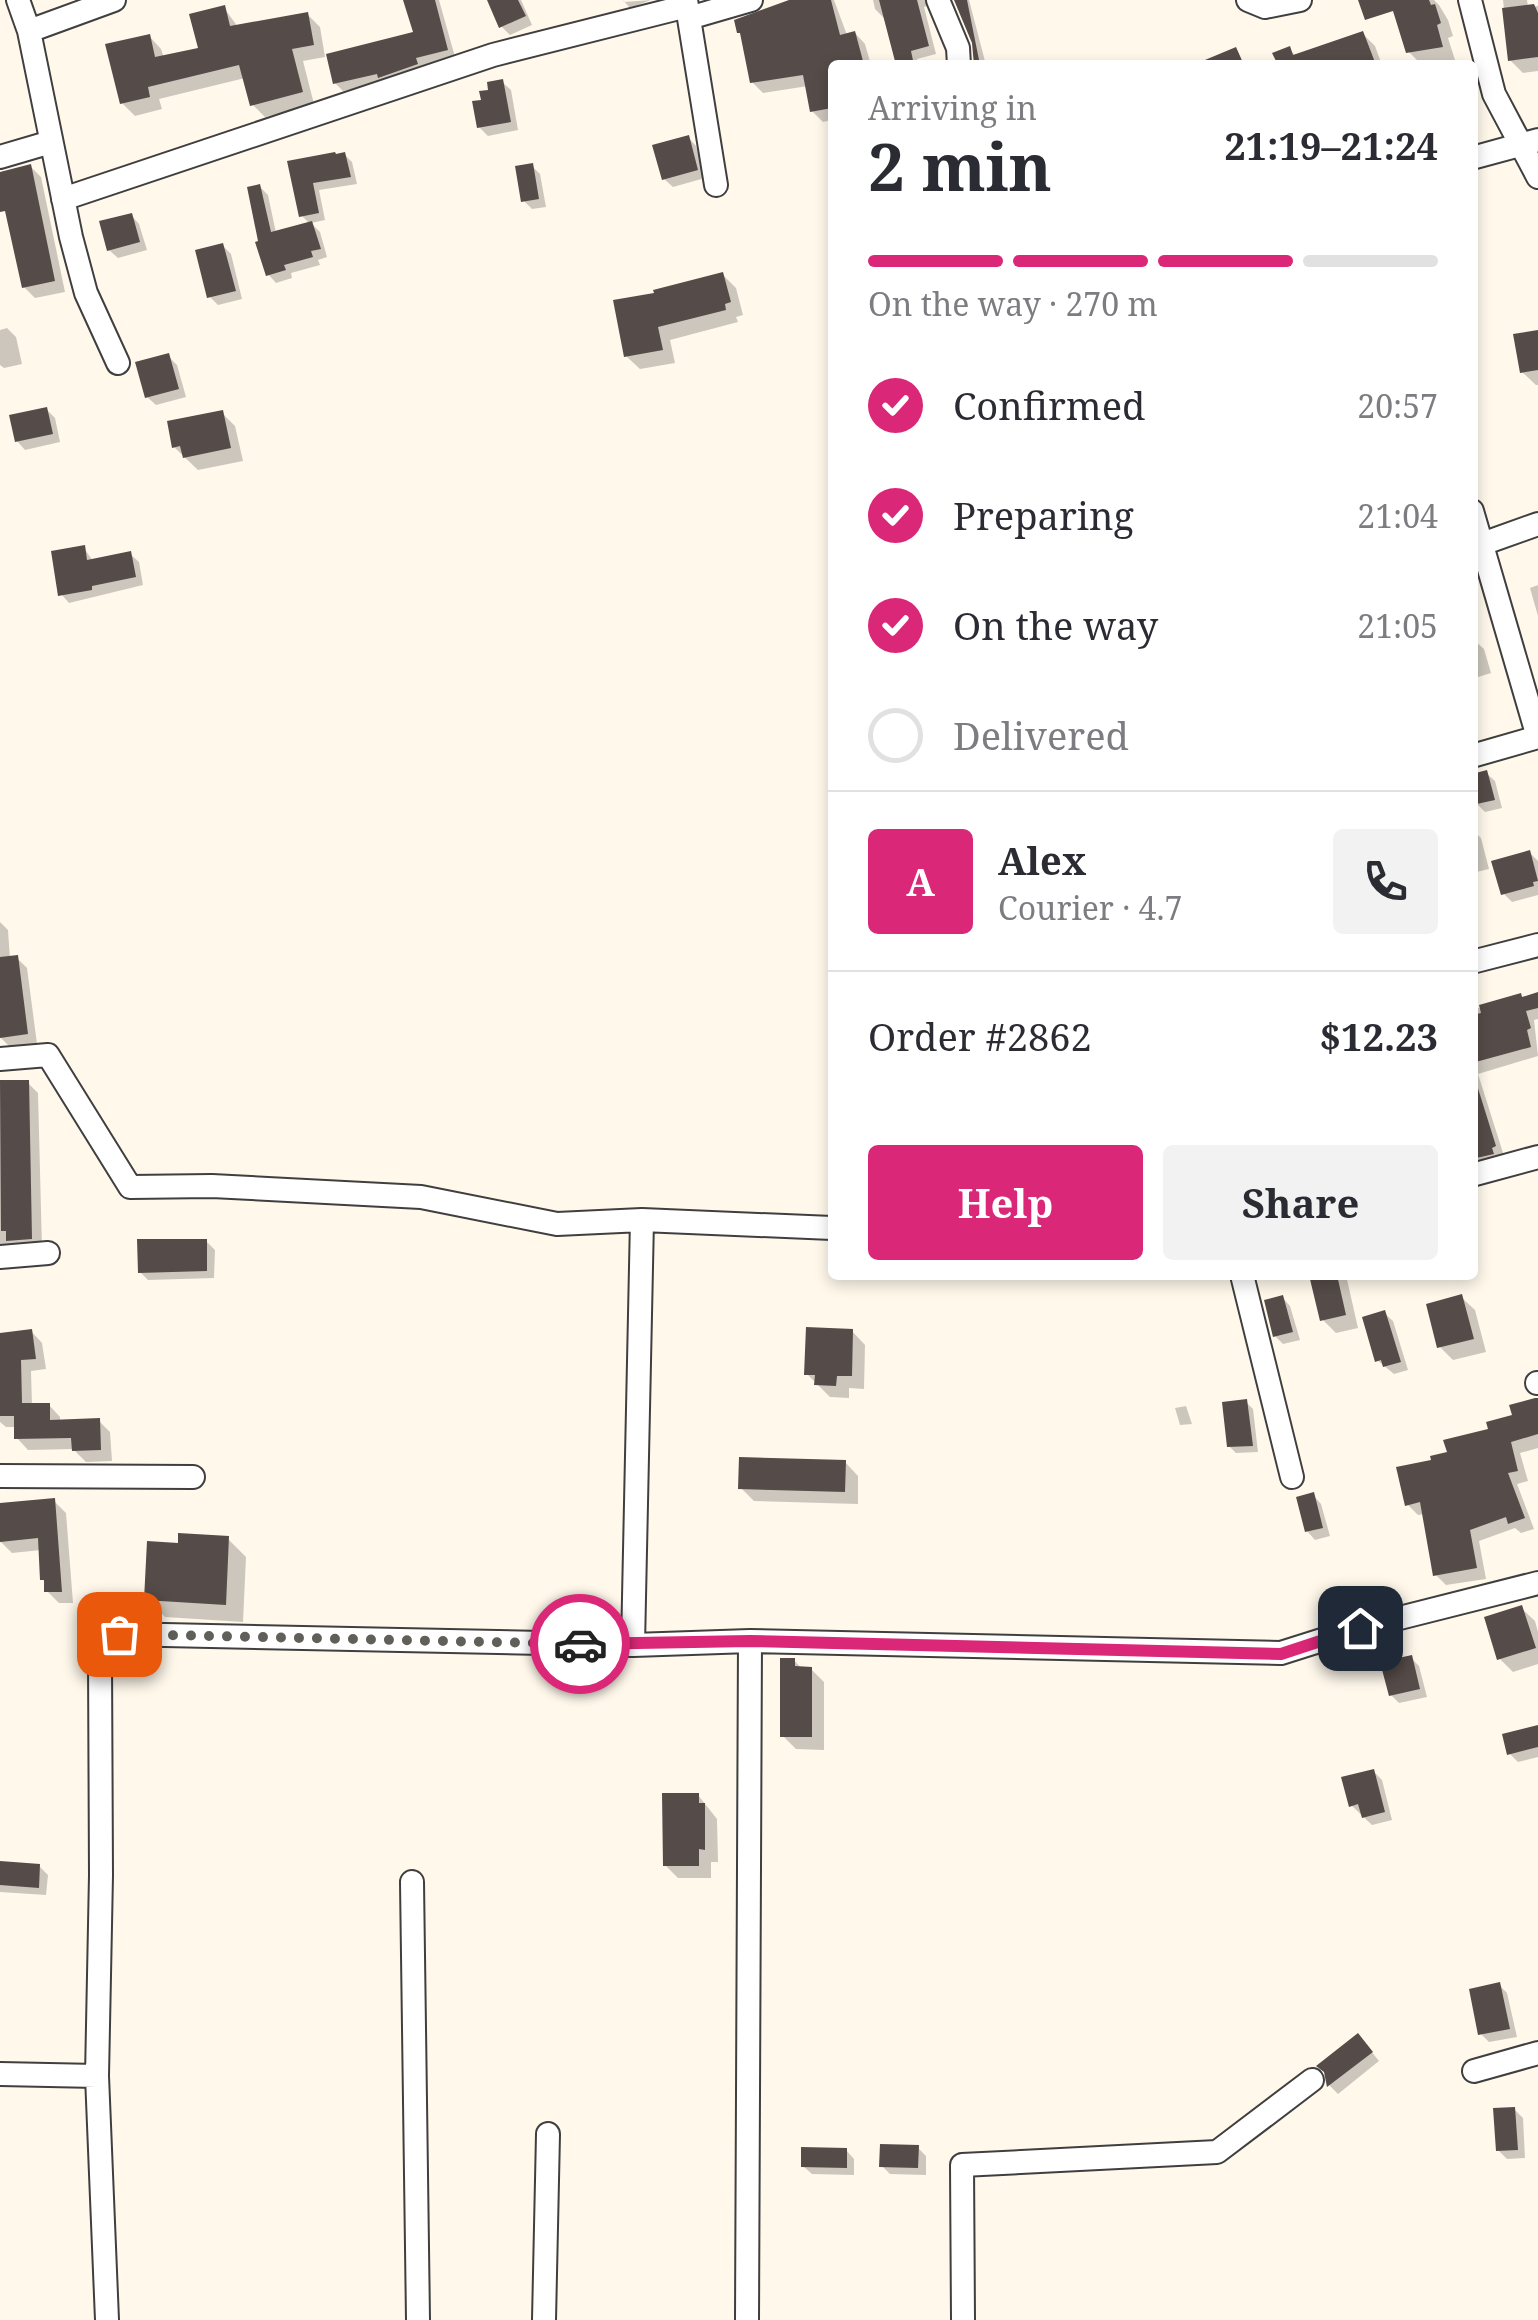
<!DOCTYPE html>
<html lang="en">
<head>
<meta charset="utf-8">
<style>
  body { margin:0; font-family:"Noto Serif",serif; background:#f2f2f3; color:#2b2b33; height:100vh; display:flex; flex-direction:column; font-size:38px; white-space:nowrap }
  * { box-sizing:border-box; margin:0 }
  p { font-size:32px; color:#7c7c81 }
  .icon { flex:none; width:55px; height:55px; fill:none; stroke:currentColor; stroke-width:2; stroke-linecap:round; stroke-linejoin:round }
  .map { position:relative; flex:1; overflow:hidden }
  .drawer { position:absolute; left:828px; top:60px; width:650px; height:1220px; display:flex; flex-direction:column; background:#fff; border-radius:10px; box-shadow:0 5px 15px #0003 }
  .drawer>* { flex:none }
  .pin { position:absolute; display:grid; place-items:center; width:85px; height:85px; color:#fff; margin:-42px; border-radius:20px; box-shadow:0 5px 15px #0006 }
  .courier { position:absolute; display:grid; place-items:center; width:100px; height:100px; margin:-50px; border:8px solid #db2777; border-radius:50%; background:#fff; color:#222; box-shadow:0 2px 12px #0007 }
  .summary em { font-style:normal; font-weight:700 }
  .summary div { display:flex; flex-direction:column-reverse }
  .summary { display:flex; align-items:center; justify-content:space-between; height:170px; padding:0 40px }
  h1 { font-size:65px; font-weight:700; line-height:75px }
  .bar { display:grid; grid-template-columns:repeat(4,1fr); gap:15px 10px; align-content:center; height:120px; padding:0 40px }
  .bar i { height:12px; border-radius:8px; background:#e1e1e2 }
  .bar .selected { background:#db2777 }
  .bar p { grid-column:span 4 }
  .line { display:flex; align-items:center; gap:25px; padding:0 40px; border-top:2px solid #e1e1e2 }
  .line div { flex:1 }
  .round { display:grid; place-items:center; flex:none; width:105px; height:105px; border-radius:10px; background:#f2f2f3 }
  ol { padding:0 40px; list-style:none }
  li { display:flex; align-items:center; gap:30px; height:110px }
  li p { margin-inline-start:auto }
  li .icon { padding:10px; border-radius:50%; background:#db2777; color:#fff; stroke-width:4 }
  li:last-child { color:#7c7c81 }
  li i { width:55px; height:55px; border:5px solid #e1e1e2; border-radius:50% }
  .action { display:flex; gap:20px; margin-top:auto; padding:20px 40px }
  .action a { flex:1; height:115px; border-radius:10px; background:#db2777; color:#fff; font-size:40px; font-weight:700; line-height:115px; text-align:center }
  .action a+a { background:#f2f2f3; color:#2b2b33 }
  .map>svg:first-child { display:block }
</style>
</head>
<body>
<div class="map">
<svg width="1538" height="2320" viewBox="0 0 1538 2320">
  <rect width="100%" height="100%" fill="#fff8eb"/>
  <path fill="#0003" d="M406,0H439L455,57L422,66L424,72L343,91L335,83L329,56L326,57L416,33Z
    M490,0H521L532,25L510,35L501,26Z
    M623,0L624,2L651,0L630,8Z
    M801,0H834L847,35L855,33L865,44L871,65H832V120L823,122L812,111L808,86L763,93L752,82L744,37L739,32Z
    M873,0H925L927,6L924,7L936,54L917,59L919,65H899L884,18L875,9Z
    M957,0H969L986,65H976L975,46Z
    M1396,0H1434L1439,5L1448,20L1453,36L1448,38L1455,60L1422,65L1408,51Z
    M1503,0H1527L1528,7L1538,6V71L1523,73L1510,60Z
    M224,8L238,27L308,15L320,27L325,57L303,61L314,104L265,117L252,104L245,78L159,99L162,109L135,116L122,103L149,36L161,49L164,58L201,50Z
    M1362,33L1375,46L1382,65H1280L1289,49L1296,56Z
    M502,82L511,90L518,130L488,136L479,127L484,102Z
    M688,137L696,146L705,178L673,187L664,179Z
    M345,155L352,162L357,184L319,190L325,220L311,223L320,232L327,257L318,260L320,265L291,273L292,278L276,283L268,274L260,187L268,195L276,233L310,224L301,215L290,163Z
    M30,166L41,177L65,292L35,298L24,287L8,216L0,197V173Z
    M532,166L540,174L546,207L532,209L524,201Z
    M131,215L139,224L147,250L118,258L109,250Z
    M223,246L231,254L242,299L218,305L210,297Z
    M723,275L736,288L743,315L736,317L738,322L670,340L675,363L640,369L626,356L657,295Z
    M7,328L16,337L22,364L4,368L0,365V330Z
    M1538,333V385H1536L1522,372Z
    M168,356L177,365L186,397L156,405L147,397Z
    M46,409L55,418L60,442L25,450L17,441Z
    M222,413L235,426L243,461L198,470L174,447Z
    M84,548L93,561L130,554L139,562L143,585L69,603L61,594Z
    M1538,585V616L1530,588Z
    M1472,638L1484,649L1491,673L1472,679Z
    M1486,773L1495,781L1502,808L1485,812L1477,804Z
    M1472,829L1481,838L1489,869L1472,873Z
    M1530,853L1538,861V895L1512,902L1504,894Z
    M0,922L8,930L10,959L17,958L27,968L37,1044L10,1047L0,1037Z
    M1538,995V1019L1534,1020L1538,1056L1478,1074L1504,1156L1472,1165V1010L1521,996L1523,999Z
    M0,1083H28L38,1093L42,1249L0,1246Z
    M206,1241L215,1250L214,1278L148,1280L140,1272Z
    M1312,1275H1346L1358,1328L1336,1333L1322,1319Z
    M1282,1297L1290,1306L1300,1340L1283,1344L1275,1336Z
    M1461,1297L1475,1310L1486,1352L1453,1360L1440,1347Z
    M1384,1313L1393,1321L1408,1370L1394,1374L1377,1360Z
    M31,1331L42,1343L46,1369L31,1371L32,1405H49L60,1417V1422L99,1421L110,1432L112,1461L86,1462L73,1449L28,1450L17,1438V1427H6L0,1422V1335Z
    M852,1331L865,1345L864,1389L849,1388V1398L830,1397L807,1374Z
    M1538,1401V1448L1520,1453L1528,1481L1517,1484L1534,1529L1521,1533L1515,1528L1479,1541L1486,1579L1446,1585L1436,1575L1425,1514L1418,1515L1407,1504L1434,1462L1515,1417Z
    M1246,1402L1253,1409L1258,1452L1236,1453L1229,1446Z
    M1186,1406L1192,1424L1180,1425L1175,1408Z
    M845,1462L858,1476V1504L754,1501L741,1488Z
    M1313,1495L1321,1504L1330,1536L1315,1540L1307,1531Z
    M54,1501L66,1513L73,1603H59L47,1591V1584L42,1579L41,1550L12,1553L0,1541V1505Z
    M228,1539L246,1557L243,1622L165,1617L147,1599L180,1545Z
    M1521,1608L1535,1621L1538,1632V1664L1513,1672L1500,1659Z
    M1411,1658L1419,1666L1427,1697L1399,1703L1391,1695Z
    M794,1660L802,1669H811L824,1682V1750L796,1749L783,1736Z
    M1538,1728V1757L1518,1762L1509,1753Z
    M1374,1772L1382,1780L1392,1820L1372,1825L1351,1805Z
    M698,1795L717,1819L718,1862H711V1878H678L665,1865Z
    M0,1863L39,1866L48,1875L46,1895L0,1892Z
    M1499,1985L1507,1993L1517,2037L1489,2042L1481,2034Z
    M1366,2045L1379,2061L1338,2094L1330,2086L1327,2073Z
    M1514,2109L1523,2118L1525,2158L1507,2159L1498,2150Z
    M918,2148L926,2156V2175L890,2174L882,2166Z
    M846,2150L854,2159V2175L812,2174L803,2166Z"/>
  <path fill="#554b48" d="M403,0H435L448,50L416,58L418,64L378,78L377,74L333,84L326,54L413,32Z
    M487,0H518L526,16L499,28Z
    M789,0H831L840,35L855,31L863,61L832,65V108L810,112L803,75L750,83L740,33H737L734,20Z
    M879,0H917L929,46L911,51L914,65H896Z
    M954,0H967L980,65H974L972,43Z
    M1358,0H1429L1431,5L1435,4L1441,23L1437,25L1443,47L1406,53L1393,11L1365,20Z
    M1534,4L1538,13V57L1508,61L1502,8Z
    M225,5L230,26L308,12L314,45L292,49L303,92L250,106L239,65L148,87L150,97L120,104L105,44L150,34L155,57L198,48L189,14Z
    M1363,31L1376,65H1269L1276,61L1272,53L1290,46L1293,55Z
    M1236,47L1244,65H1193Z
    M503,79L511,122L477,128L472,101L481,100L479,91L488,90L487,82Z
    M689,135L698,170L662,180L652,145Z
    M335,152L336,154L345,152L351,177L313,183L319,213L299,217L287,161Z
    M533,163L539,199L521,202L515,166Z
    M31,164L55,281L22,288L5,211L0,212V172Z
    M260,184L271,232L312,221L321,249L311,251L313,257L284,265L286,270L266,276L255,242L258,241L247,187Z
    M132,213L140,242L107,251L99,221Z
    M223,243L236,291L207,298L195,250Z
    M723,272L731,302L725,304L726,310L658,327L663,350L624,357L613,300L654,293L653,290Z
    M1538,330V370L1520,373L1513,334Z
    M169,353L179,389L145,398L135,362Z
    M47,407L53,434L15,442L9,415Z
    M223,410L231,448L183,458L180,446L172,448L167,421Z
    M85,545L87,560L131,551L136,577L92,586V590L58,596L51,551Z
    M1487,770L1495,800L1472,805V774Z
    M1530,850L1538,881L1533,882L1534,886L1501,895L1491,861Z
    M18,955L28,1034L0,1038V957Z
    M1538,992V1008L1526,1011L1531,1028L1527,1030L1531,1047L1472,1063V1015L1481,1013L1479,1005L1521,993L1522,997Z
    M0,1080H29L32,1239L6,1241V1231H1Z
    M1476,1082L1496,1146L1492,1148L1494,1154L1472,1159V1083Z
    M137,1239H207V1271L138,1273Z
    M1309,1275H1337L1346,1315L1320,1321Z
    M1462,1294L1474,1339L1437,1348L1426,1304Z
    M1283,1295L1293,1332L1273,1337L1264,1300Z
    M1385,1310L1401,1362L1383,1367L1381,1360L1375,1362L1362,1317Z
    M806,1327L853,1329L852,1376H837L836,1386L814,1385L815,1375H804Z
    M32,1329L36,1359L21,1360L22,1403H50V1420L100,1418L101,1450L72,1451L71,1438L14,1439V1416H0V1333Z
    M1535,1398H1538V1434L1511,1442L1518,1471L1508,1473L1525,1518L1508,1524L1506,1517L1470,1530L1477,1568L1433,1576L1420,1502L1405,1506L1396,1467L1431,1460L1430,1456L1447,1452L1443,1440L1488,1429L1486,1422L1512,1415L1509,1405Z
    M1247,1399L1253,1446L1227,1447L1222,1402Z
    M739,1457L846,1460L845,1492L738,1489Z
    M1314,1492L1323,1528L1305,1532L1296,1497Z
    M55,1498L62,1592H44V1580H40L38,1538L0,1542V1503Z
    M178,1533L229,1536L226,1605L144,1600L147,1541L178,1543Z
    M1522,1605L1536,1648L1497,1660L1484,1617Z
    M1412,1655L1420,1689L1389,1696L1380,1662Z
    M780,1658H795V1666L812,1667V1737H780Z
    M1538,1725V1747L1507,1755L1502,1734Z
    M1374,1769L1385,1812L1362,1818L1358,1804L1349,1807L1341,1777Z
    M662,1793H699V1803H705V1850L699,1849V1866H663Z
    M0,1861L40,1864L39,1888L0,1885Z
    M1500,1982L1510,2029L1478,2035L1469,1989Z
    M1358,2033L1373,2052L1327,2087L1324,2072L1316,2066Z
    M1515,2107L1518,2150L1496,2151L1493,2108Z
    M880,2144L919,2145L918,2168L879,2167Z
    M801,2147L847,2148V2168L801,2167Z"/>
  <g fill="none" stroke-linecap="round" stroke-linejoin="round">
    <defs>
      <path id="street" d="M18,0L29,31L71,237L86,293L118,363
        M686,0L716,185
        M938,0L958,48L959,65
        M1248,0L1265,7L1300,0
        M1470,0L1494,94L1538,177
        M689,18L751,0
        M29,31L114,0
        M0,157L51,142
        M1472,158L1538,140
        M63,199L493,55L687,6
        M1472,511L1538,737L1472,756
        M1482,544L1538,524
        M1472,962L1538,945
        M0,1059L48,1055L130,1187L212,1186L421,1197L557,1224L642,1220
        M1472,1175L1538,1157
        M0,1257L48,1253
        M1242,1275L1292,1477
        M1537,1383H1538
        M0,1476L193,1477
        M633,1645L642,1220L832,1228
        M412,1882L418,2320
        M1474,2071L1538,2053
        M0,2074L97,2076
        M107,2320L97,2076L101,1875L100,1659L105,1643L119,1634L633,1645L750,1641L1281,1653L1360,1628L1538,1583
        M544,2320L548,2134
        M747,2320L750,1641
        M963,2320L962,2165L1217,2152L1312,2080"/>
    </defs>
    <use href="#street" stroke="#3f3f3f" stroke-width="26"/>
    <use href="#street" stroke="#fff" stroke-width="22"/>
  </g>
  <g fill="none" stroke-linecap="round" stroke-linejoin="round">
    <path stroke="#615f5a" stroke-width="10" stroke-dasharray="0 18" d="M119,1634L580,1644"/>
    <path stroke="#db2777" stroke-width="12" d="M580,1644L750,1641L1281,1654L1360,1628"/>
  </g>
</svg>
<div class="pin" style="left:119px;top:1634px;background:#ea580c"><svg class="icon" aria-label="bag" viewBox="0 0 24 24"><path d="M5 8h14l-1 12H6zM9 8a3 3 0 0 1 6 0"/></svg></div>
<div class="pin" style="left:1360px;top:1628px;background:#1f2937"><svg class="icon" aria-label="home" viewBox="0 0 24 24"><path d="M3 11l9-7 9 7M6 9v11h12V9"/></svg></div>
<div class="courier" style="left:580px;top:1644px"><svg class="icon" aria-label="car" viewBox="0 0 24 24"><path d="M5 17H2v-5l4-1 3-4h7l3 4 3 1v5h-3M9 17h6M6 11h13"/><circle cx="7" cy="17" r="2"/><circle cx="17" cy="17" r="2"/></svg></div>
<section class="drawer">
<div class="summary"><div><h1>2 min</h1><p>Arriving in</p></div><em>21:19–21:24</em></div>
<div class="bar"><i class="selected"></i><i class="selected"></i><i class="selected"></i><i></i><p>On the way · 270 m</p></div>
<ol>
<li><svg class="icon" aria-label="check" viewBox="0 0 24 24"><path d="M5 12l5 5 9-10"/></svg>Confirmed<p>20:57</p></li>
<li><svg class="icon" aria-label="check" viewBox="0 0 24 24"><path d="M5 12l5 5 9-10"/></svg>Preparing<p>21:04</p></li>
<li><svg class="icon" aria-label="check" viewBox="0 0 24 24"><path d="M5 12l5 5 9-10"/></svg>On the way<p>21:05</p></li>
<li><i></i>Delivered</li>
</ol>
<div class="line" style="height:180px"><b class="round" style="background:#db2777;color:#fff">A</b><div><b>Alex</b><p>Courier · 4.7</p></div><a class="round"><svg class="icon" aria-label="phone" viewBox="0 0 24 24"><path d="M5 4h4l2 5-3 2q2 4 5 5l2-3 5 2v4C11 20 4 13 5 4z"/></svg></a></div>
<div class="line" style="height:130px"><div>Order #2862</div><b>$12.23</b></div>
<div class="action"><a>Help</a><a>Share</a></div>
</section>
</div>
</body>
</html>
